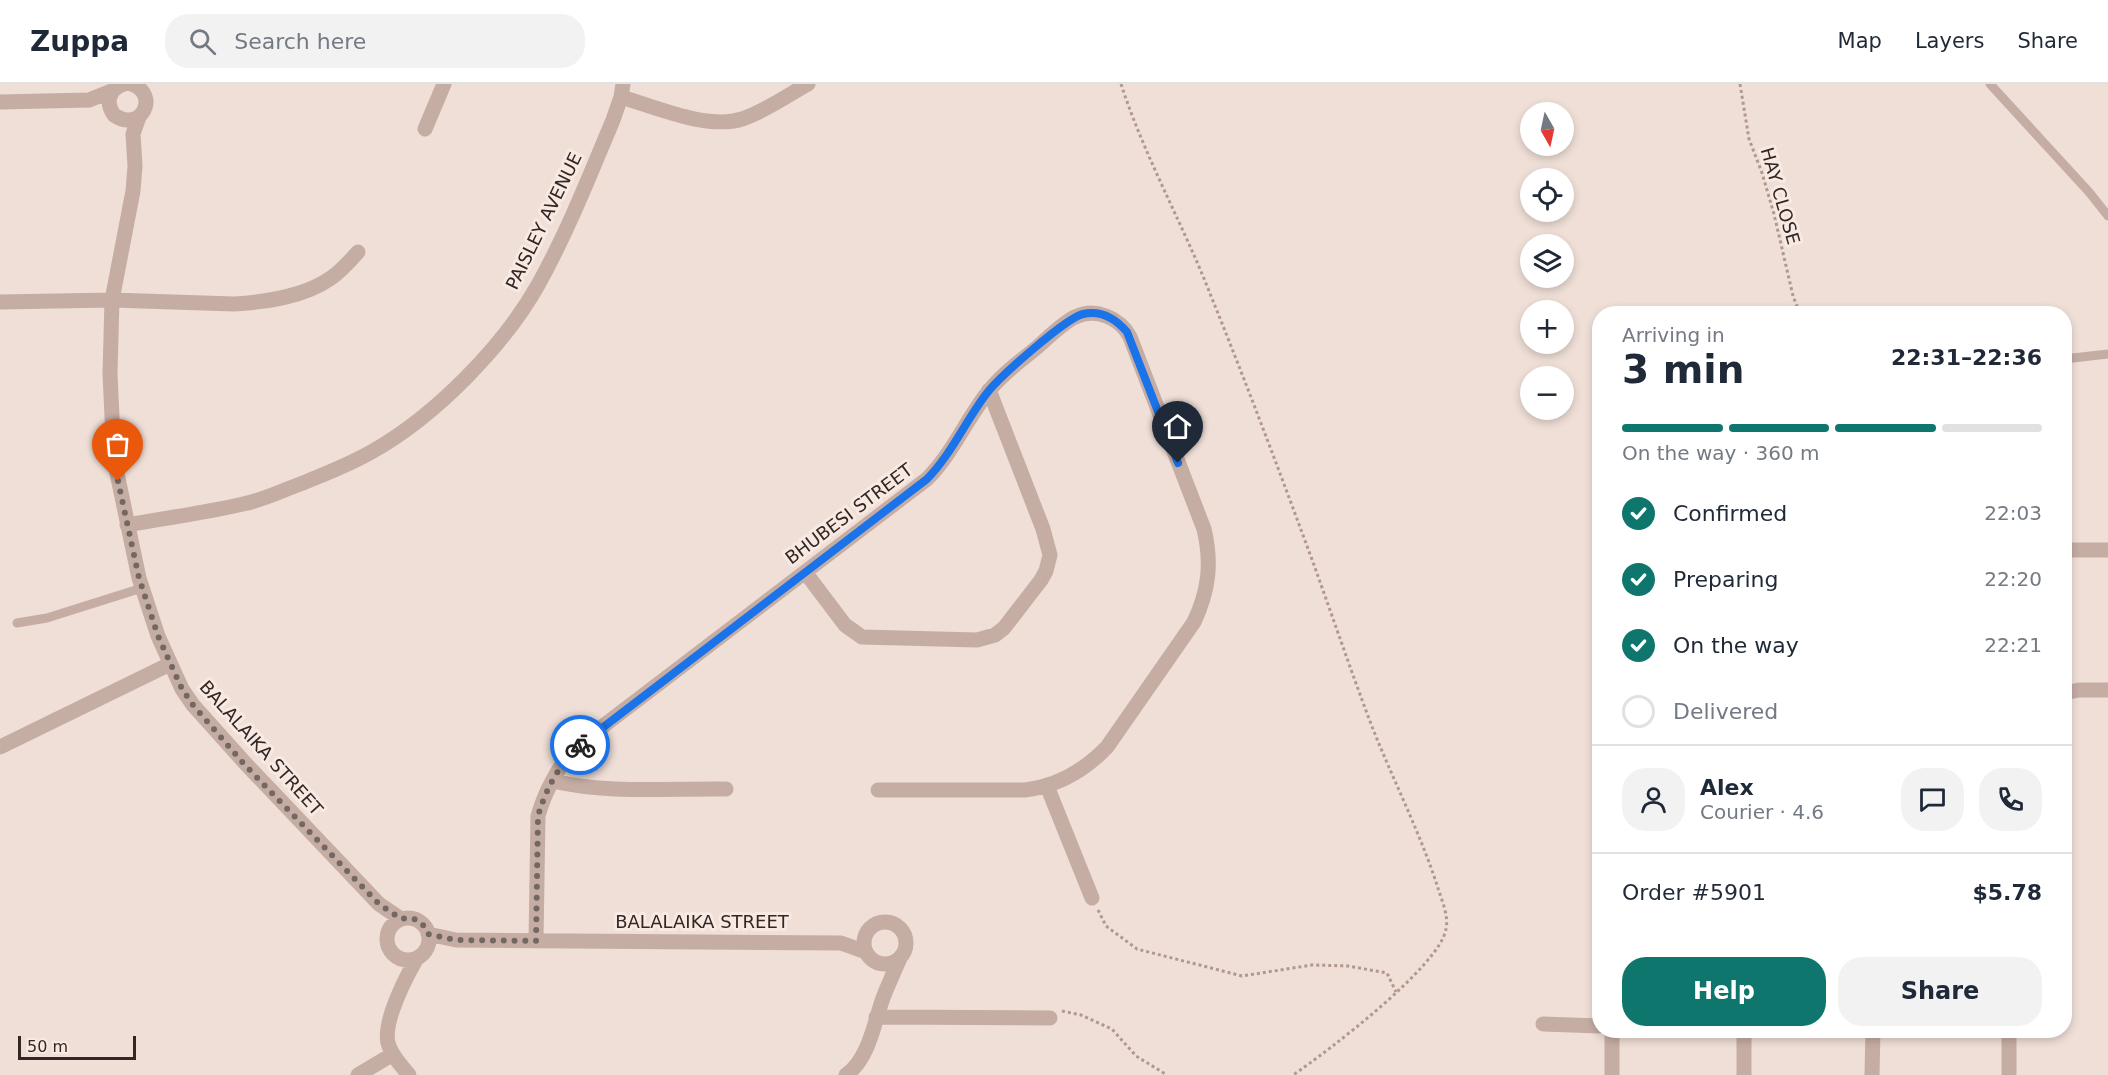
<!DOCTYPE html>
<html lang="en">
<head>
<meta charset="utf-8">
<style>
  body { margin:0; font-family:"DejaVu Sans",sans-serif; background:#f2f2f3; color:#1f2937; height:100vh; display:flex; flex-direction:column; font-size:22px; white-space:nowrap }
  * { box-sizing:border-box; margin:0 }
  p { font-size:20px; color:#747a83 }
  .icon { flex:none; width:33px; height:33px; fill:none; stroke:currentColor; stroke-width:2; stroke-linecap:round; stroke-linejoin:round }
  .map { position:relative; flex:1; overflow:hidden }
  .details { position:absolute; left:1592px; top:222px; width:480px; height:732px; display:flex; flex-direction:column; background:#fff; border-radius:24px; box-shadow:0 3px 9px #0003 }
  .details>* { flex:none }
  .needle { width:39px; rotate:171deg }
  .tools { position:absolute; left:1520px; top:18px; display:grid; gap:12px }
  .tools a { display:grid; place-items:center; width:54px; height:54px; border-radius:50%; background:#fff; box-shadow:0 3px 9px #0003; font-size:30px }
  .scale { position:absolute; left:18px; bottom:15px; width:118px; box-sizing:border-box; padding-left:6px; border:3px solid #322725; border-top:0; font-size:16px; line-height:21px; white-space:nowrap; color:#322725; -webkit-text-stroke:4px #f8eae3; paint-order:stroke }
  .pin { position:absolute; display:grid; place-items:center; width:51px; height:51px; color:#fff; margin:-62px -26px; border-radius:50% 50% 50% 0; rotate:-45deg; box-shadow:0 0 6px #0007 }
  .pin .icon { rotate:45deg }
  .courier { position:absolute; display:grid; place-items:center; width:60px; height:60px; margin:-30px; border:4px solid #1a73e8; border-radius:50%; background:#fff; color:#222; box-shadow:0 2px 8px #0007 }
  .headline em { font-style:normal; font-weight:700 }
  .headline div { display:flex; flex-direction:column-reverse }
  .headline { display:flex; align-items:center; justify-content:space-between; height:102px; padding:0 30px }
  h1 { font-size:39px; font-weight:700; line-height:45px }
  .bar { display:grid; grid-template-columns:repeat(4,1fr); gap:9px 6px; align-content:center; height:72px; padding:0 30px }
  .bar i { height:8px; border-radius:4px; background:#e0e1e3 }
  .bar .current { background:#0f766e }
  .bar p { grid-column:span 4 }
  .line { display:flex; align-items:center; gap:15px; padding:0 30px; border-top:2px solid #e0e1e3 }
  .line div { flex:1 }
  .round { display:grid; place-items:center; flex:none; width:63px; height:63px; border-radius:24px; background:#f2f2f3 }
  ol { padding:0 30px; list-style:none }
  li { display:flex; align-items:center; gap:18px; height:66px }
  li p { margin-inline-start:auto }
  li .icon { padding:6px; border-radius:50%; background:#0f766e; color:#fff; stroke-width:4 }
  li:last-child { color:#747a83 }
  li i { width:33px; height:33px; border:3px solid #e0e1e3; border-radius:50% }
  .cta { display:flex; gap:12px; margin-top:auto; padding:12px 30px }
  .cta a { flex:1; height:69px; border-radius:24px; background:#0f766e; color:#fff; font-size:24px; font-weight:700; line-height:69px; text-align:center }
  .cta a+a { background:#f2f2f3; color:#1f2937 }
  header { display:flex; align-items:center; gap:36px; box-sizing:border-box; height:84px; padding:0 30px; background:#fff; border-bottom:2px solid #e0e1e3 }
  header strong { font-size:28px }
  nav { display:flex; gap:33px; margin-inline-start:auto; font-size:21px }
  .search { width:420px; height:54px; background:#f2f2f3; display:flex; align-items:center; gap:15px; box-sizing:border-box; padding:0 21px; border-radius:24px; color:#747a83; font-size:22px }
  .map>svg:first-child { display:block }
</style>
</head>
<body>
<header>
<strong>Zuppa</strong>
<div class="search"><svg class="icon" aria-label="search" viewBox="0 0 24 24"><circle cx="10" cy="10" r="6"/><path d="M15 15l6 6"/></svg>Search here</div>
<nav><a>Map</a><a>Layers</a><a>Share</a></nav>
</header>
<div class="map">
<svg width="2108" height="991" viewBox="0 0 2108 991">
  <rect width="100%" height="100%" fill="#efdfd7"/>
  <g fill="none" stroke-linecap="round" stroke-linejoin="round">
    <path stroke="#b2978e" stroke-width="3" stroke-dasharray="3 3" stroke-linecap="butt" d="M1121,0C1145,74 1183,140 1211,212C1247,301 1281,391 1314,481C1333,534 1351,587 1371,640C1392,694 1419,746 1437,801C1441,815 1449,831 1446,845C1440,882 1327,968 1293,991
      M1740,0L1749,55L1762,89L1774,130L1793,212L1800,230
      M1098,826L1106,842L1137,865L1242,892L1312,881L1348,882L1387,889L1396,908
      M1062,927L1081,931L1112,945L1136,972L1167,991"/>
    <path stroke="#c6ada4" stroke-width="9" d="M1990,0L2089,108L2108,132
      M2064,275L2108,270
      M17,539L47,534L142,504"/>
    <path stroke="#c6ada4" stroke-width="15" d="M124,0C109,5 105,18 114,31C141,50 161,10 131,0
      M621,13C656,23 707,46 742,35C764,28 788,11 808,0
      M0,18L89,16L114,6
      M139,33L133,50L135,82L133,107L112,216L110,290L114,375L139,494L158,552L182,605L193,621L245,679L379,820L401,835
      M425,45L444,0
      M0,218L112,216L234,220C266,218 304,213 331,194C341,187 350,177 358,168
      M127,441C165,434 205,429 243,420C264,416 283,406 303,399C327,389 351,380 373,367C435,332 503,263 538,201C567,149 590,91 613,36L621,13L623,0
      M2064,466H2108
      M805,488L845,541L862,553L977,556L995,551L1004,544L1041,496L1046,487L1050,471L1043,445L989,306
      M2064,609L2079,606H2108
      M0,663L170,580
      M553,697C607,710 670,704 726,705
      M1047,702L1092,814
      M387 855a21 21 0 1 1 42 0a21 21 0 1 1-42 0Z
      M864 859a21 21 0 1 1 42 0a21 21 0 1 1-42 0Z
      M428,850L456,856L841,859L866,868
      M536,857L538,732C545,707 559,681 577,662L927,395C952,370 966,336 988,308C1001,291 1019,278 1035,265C1048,254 1061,240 1075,233C1096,223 1120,234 1130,253L1204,445C1212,479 1209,506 1194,538L1107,663C1084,687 1058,702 1025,706H878
      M876,933L1050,934
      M1543,940L1599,942
      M1744,946V991
      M358,991L393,970
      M409,991C401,981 391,971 388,959C383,937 406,893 417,874
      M846,991C869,975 874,939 883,914C888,901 894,888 900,874
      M1612,991V946
      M1872,991L1873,946
      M2009,991V946"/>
  </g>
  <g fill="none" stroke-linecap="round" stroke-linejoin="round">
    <path stroke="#746763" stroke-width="6" stroke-dasharray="0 10.8" d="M118,397L139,494L158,552L182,605L193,621L244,680L379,820L401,835L408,834L418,836L423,841L428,850L456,856L536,857L538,732C545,707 560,678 580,661"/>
    <path stroke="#1a73e8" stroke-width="8" d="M580,661L927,395C951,371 966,336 987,309C999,293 1066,234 1083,230C1101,226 1115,234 1127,248L1178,379"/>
  </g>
  <g text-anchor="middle" stroke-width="6" stroke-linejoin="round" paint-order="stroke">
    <g font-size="18" fill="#322725" stroke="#f8eae3">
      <text transform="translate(1780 112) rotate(74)" y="6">HAY CLOSE</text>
      <text transform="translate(544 137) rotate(-64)" y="6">PAISLEY AVENUE</text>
      <text transform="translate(849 430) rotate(-37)" y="6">BHUBESI STREET</text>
      <text transform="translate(261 664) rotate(48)" y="6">BALALAIKA STREET</text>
      <text x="702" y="844">BALALAIKA STREET</text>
    </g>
  </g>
</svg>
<div class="tools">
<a><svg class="needle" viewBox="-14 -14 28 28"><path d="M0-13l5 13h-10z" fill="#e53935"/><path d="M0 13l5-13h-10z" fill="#747a83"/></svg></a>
<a><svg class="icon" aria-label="locate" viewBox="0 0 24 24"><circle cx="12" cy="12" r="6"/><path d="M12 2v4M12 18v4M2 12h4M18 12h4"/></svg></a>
<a><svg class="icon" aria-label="layers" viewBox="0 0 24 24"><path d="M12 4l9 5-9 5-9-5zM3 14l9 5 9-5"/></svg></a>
<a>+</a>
<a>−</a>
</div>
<div class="scale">50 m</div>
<div class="pin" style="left:118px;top:397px;background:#ea580c"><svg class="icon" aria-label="bag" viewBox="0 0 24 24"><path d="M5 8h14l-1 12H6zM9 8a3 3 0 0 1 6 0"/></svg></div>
<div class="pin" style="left:1178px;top:379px;background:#1f2937"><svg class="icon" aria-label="home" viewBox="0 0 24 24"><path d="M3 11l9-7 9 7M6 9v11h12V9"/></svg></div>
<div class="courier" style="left:580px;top:661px"><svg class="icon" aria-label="bike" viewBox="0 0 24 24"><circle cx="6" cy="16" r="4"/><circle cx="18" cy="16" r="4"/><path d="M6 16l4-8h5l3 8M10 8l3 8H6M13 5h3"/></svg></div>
<section class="details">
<div class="headline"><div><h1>3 min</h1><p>Arriving in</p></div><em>22:31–22:36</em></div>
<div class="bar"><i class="current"></i><i class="current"></i><i class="current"></i><i></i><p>On the way · 360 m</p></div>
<ol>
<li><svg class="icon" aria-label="check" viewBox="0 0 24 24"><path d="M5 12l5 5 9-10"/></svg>Confirmed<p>22:03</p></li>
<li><svg class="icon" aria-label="check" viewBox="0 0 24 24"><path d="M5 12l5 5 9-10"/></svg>Preparing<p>22:20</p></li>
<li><svg class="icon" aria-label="check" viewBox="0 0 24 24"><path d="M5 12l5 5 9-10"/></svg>On the way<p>22:21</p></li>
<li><i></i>Delivered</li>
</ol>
<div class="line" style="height:108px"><a class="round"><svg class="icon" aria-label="person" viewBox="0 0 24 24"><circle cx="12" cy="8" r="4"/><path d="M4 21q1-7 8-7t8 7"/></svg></a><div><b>Alex</b><p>Courier · 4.6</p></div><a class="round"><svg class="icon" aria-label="chat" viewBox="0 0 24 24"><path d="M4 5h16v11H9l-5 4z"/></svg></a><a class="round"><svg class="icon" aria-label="phone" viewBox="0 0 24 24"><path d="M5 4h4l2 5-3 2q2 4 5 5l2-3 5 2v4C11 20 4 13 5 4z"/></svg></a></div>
<div class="line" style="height:78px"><div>Order #5901</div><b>$5.78</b></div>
<div class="cta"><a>Help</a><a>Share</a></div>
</section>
</div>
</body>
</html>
